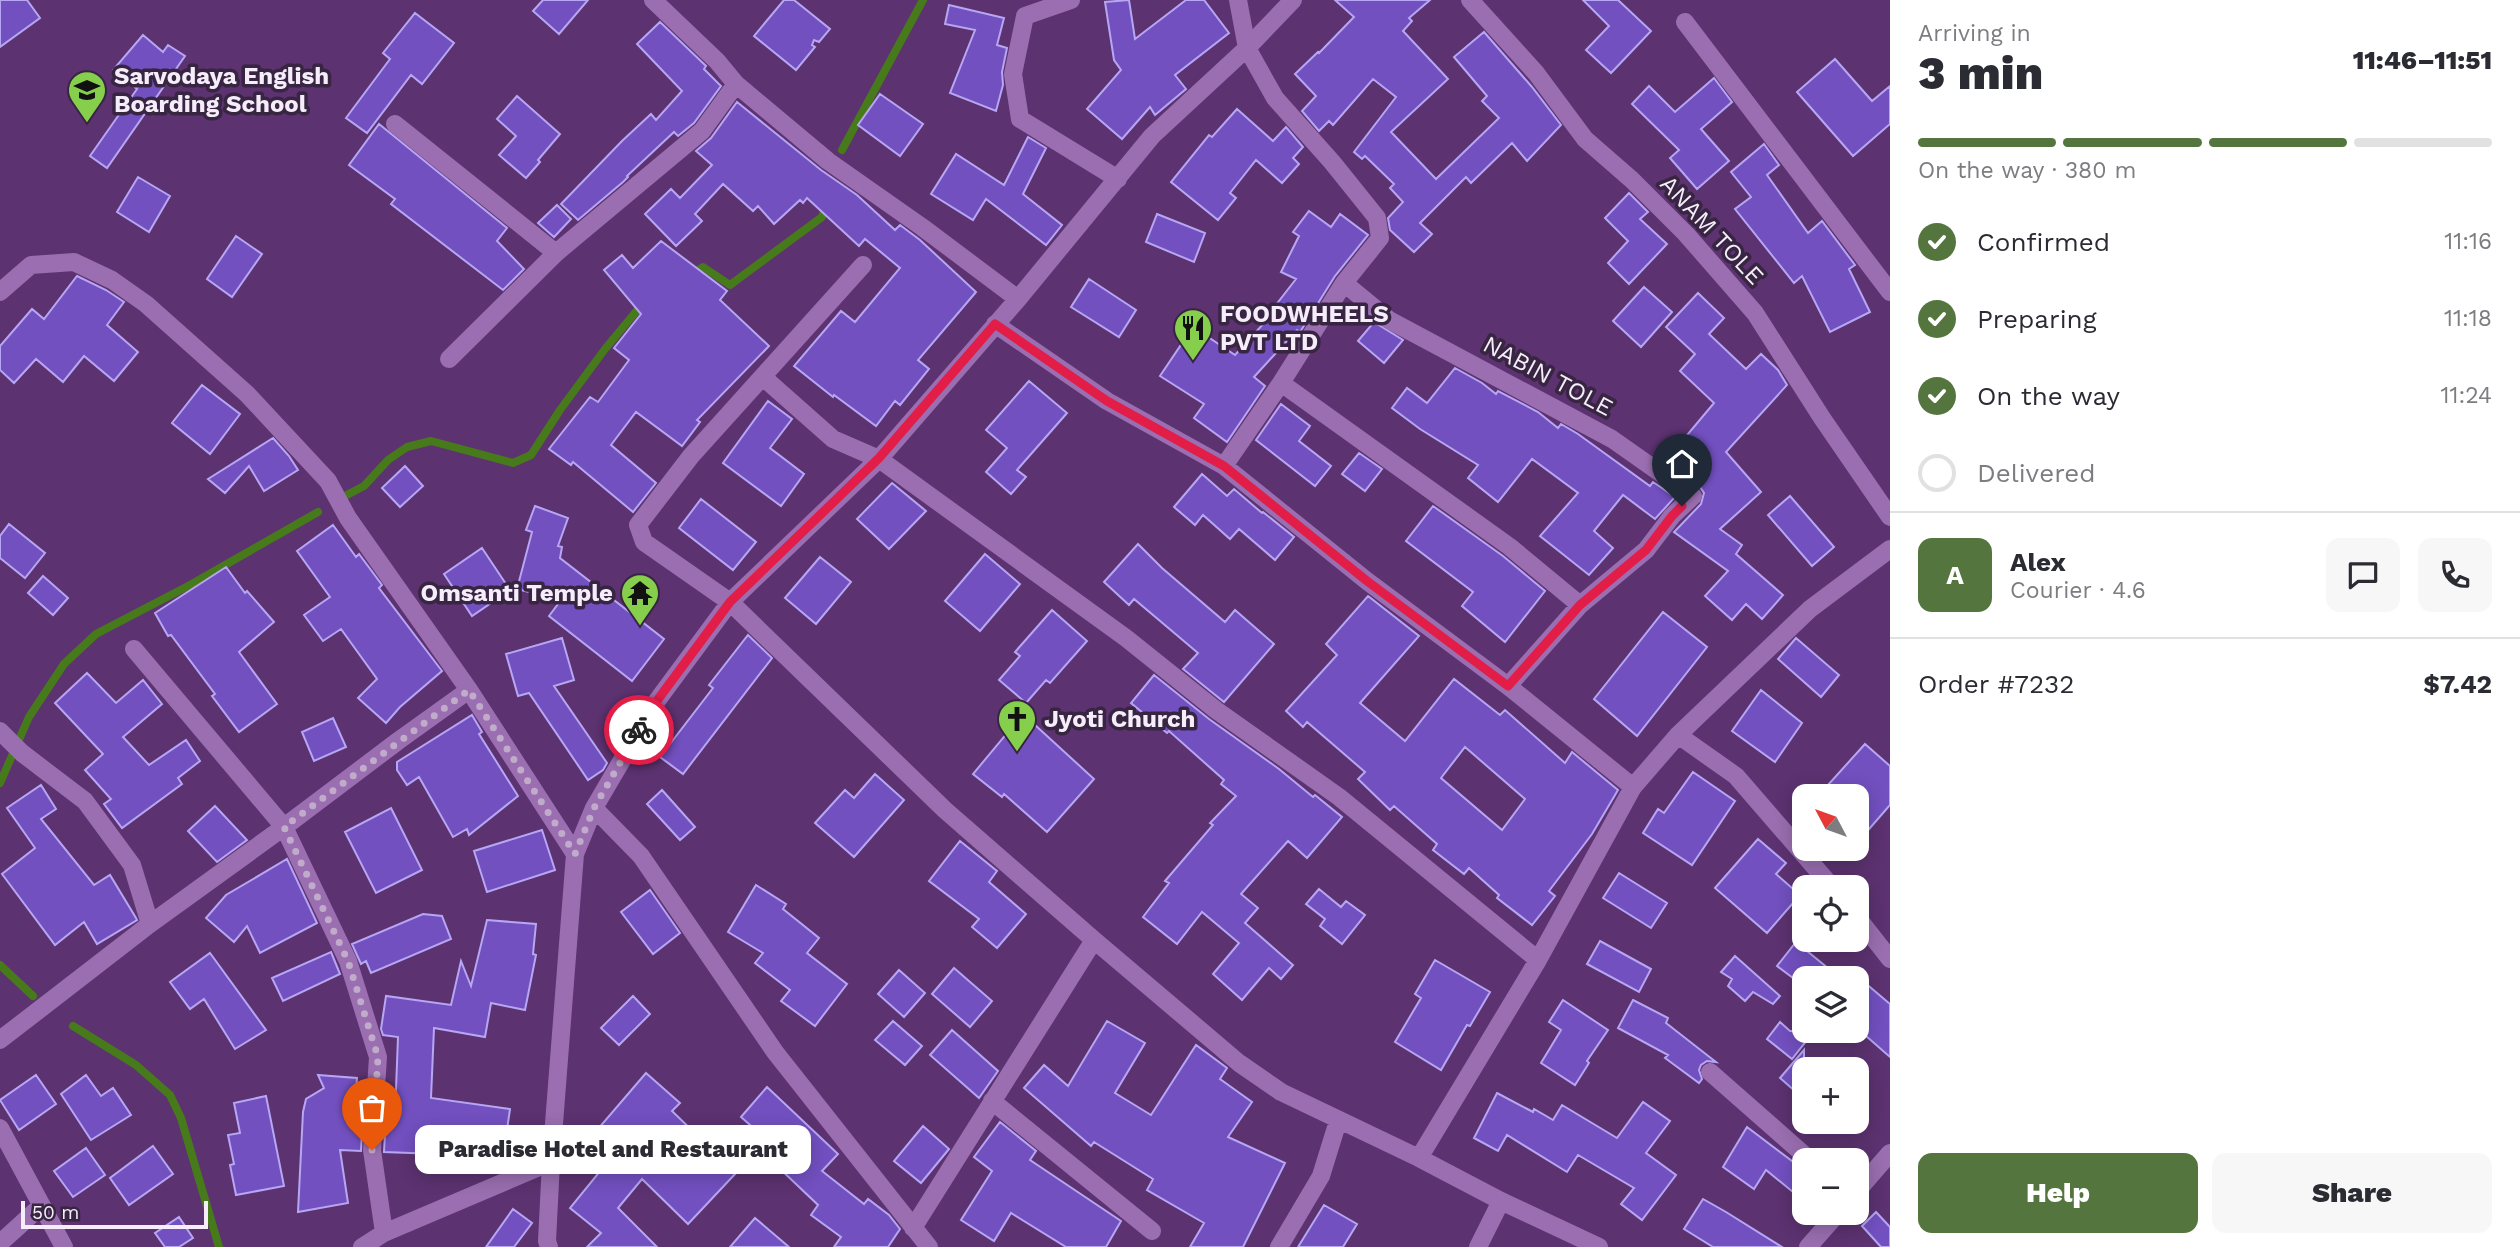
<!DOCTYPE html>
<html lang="en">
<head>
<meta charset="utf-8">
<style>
  body { margin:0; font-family:"Work Sans",sans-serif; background:#f7f7f7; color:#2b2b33; height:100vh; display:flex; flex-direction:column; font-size:26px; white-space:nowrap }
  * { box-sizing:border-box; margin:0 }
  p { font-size:23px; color:#7c7c81 }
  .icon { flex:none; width:38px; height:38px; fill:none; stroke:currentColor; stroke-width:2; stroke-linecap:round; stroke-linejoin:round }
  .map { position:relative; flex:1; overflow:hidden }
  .drawer { display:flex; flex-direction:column; background:#fff; width:630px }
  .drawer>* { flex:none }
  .needle { width:46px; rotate:311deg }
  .tools { position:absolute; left:1792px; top:784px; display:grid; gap:14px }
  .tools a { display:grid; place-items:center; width:77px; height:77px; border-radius:14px; background:#fff; box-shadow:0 4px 18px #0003; font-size:35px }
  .scale { position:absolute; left:21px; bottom:18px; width:187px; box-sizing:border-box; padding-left:7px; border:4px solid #f6edfb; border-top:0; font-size:19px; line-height:24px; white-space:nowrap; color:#f6edfb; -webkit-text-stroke:5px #372541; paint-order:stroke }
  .pin { position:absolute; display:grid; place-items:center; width:60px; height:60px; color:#fff; margin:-72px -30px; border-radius:50% 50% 50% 0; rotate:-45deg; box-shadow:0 0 7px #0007 }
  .pin .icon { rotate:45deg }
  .courier { position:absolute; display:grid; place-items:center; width:70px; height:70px; margin:-35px; border:5px solid #e11d48; border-radius:50%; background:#fff; color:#222; box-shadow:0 2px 9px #0007 }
  .bubble { position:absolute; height:49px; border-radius:14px; background:#fff; box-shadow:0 4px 18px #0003; font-size:23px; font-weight:800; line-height:49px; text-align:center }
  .overview em { font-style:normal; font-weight:800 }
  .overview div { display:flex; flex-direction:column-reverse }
  .overview { display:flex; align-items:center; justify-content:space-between; height:119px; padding:0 28px }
  h1 { font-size:46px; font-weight:800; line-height:52px }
  .bar { display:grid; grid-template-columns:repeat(4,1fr); gap:10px 7px; align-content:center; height:84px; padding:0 28px }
  .bar i { height:9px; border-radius:5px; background:#e1e1e2 }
  .bar .selected { background:#54753e }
  .bar p { grid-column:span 4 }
  .line { display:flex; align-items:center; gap:18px; padding:0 28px; border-top:2px solid #e1e1e2 }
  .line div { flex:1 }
  .round { display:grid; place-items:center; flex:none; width:74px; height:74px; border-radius:14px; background:#f7f7f7 }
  ol { padding:0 28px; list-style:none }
  li { display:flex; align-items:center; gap:21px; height:77px }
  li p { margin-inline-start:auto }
  li .icon { padding:7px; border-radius:50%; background:#54753e; color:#fff; stroke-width:4 }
  li:last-child { color:#7c7c81 }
  li i { width:38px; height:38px; border:4px solid #e1e1e2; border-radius:50% }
  .primary-button { display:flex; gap:14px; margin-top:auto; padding:14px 28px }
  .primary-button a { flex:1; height:80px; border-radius:14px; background:#54753e; color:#fff; font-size:28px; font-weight:800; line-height:80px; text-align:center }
  .primary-button a+a { background:#f7f7f7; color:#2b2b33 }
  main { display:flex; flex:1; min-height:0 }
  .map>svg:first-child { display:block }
</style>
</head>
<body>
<main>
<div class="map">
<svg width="1890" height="1247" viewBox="0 0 1890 1247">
  <rect width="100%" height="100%" fill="#5c3270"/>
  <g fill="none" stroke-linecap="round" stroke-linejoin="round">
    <path stroke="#477a1b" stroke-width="8" d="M842,150L923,0
      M691,275L703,267L730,285L822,217L827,203
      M343,497L364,486L388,460L407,447L431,441L513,463L531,455L560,410L605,349L644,302
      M0,783L29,717L64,664L96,634L190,585L318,512
      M0,965L33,996
      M73,1026L136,1065L170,1095L181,1118L219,1247"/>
  </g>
  <path fill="#7250c0" stroke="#b7a6f3" stroke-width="2" fill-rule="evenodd" d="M0,0H27L40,18L0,47Z
    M543,0H588L559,34L533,11Z
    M784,0H794L830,29L819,42L814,40L812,45L815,47L796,70L754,36Z
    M1129,0L1135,39L1186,0H1204L1229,33L1175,75L1186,89L1155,115L1150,107L1122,139L1087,109L1121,70L1114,60L1105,2Z
    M1335,0H1430L1409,18L1412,21L1403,31L1448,79L1391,132L1436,179L1499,118L1482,101L1487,96L1454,57L1484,32L1532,87L1561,125L1527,161L1512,143L1471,183L1466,177L1420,223L1432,234L1414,252L1390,230L1388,218L1403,202L1390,188L1394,184L1365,156L1362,159L1354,152L1396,97L1373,79L1333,125L1329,121L1319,131L1302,111L1316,96L1295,74L1318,52L1319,53L1354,17Z
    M1583,0H1618L1651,31L1611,73L1586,50L1609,26Z
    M949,5L1004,18L997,45L1007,48L1002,72L1003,85L996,111L950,93L975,30L945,24Z
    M415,13L454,43L422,84L411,75L367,133L346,118L390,59L383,53Z
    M660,22L706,66L704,69L721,86L694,123L678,136L674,132L627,176L628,177L623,182L578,220L561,204L622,141L651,114L656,120L682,91L637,44Z
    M143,35L163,52L168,45L185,56L107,168L90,156L137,89L113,70Z
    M1835,59L1872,101L1890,86V124L1853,156L1797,92Z
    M1714,78L1732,102L1701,129L1729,161L1697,189L1670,158L1679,150L1632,104L1649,86L1675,112Z
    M880,94L923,124L900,156L858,125Z
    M517,96L560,134L538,160L540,162L526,178L499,155L516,136L497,119Z
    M737,102L821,170L857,195L895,230L900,225L920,240L976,292L918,360L929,369L900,405L895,401L876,426L834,395L833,397L794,366L841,311L855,322L900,268L865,239L859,246L807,198L803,203L800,200L774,224L758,206L753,211L723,184L695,214L702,221L676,246L645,214L671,189L680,198L712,165L696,151L711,138Z
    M1237,109L1273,141L1286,127L1303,147L1293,158L1299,164L1282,183L1256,160L1230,193L1236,198L1218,220L1171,182L1209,135L1212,137Z
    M379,124L507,228L497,241L524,269L503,290L391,204L395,199L349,165Z
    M1028,137L1046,148L1023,194L1062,225L1046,245L986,199L973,220L931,194L956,154L1004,185Z
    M1764,144L1779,165L1767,175L1808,233L1822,221L1855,265L1849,269L1870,312L1830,332L1802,276L1794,283L1735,209L1751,197L1731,172Z
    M138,177L170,196L149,232L117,212Z
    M1629,193L1648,212L1640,219L1667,244L1629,284L1608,263L1628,241L1605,218Z
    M557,205L571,219L554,237L538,223Z
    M1309,211L1331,227L1340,214L1368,235L1335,276L1300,332L1297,330L1254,377L1265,386L1227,442L1194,418L1204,404L1160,376L1193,327L1235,355L1274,312L1272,310L1296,279L1281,272L1299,236L1293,232Z
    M1157,214L1205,233L1194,262L1146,242Z
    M236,236L262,254L232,297L207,279Z
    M661,241L727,291L720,300L769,346L697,420L700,422L682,446L636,412L611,445L656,483L633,512L573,462L571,465L549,449L590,397L598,402L629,360L614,348L641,314L604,270L622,255L633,268Z
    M77,276L106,290L124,302L107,325L138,352L114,381L84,356L63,382L36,359L14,383L0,370V346L32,309L44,319Z
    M1089,279L1136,310L1119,337L1071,307Z
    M1644,287L1672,312L1641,347L1613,321Z
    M1698,293L1724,318L1709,334L1746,369L1761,354L1778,370L1787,385L1726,452L1761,492L1720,529L1742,545L1736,554L1783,595L1762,619L1746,604L1732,620L1705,596L1728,571L1674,532L1701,504L1704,493L1700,487L1667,464L1677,447L1714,403L1680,371L1695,354L1666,327Z
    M1374,322L1403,340L1384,363L1358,341Z
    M1455,368L1482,383L1496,394L1498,391L1538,412L1558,428L1561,424L1578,434L1650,486L1653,482L1675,497L1655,519L1623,495L1594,531L1613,548L1589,575L1540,536L1578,493L1532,459L1498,502L1468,478L1478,465L1420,429L1392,408L1407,388L1427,403Z
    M1029,381L1067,413L1017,470L1026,477L1011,494L986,472L1007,448L986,430Z
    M202,385L240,414L210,454L172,423Z
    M768,401L792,419L770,448L804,474L781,506L723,463Z
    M1281,404L1310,426L1299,441L1331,466L1315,486L1256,440Z
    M273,438L289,456L298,470L264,491L249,466L225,493L208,479Z
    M1359,453L1382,469L1365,491L1342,474Z
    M405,466L423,486L400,507L382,488Z
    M1202,474L1227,496L1234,489L1262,513L1263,512L1294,537L1275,560L1239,529L1230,539L1203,515L1195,525L1174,507Z
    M892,483L926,511L889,549L857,519Z
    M1790,496L1834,547L1812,566L1768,515Z
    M701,499L756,542L733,570L679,528Z
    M535,506L568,518L558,546L562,547L560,558L664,639L632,681L549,616L561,600L517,589L532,532L526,530Z
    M1433,506L1503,556L1545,591L1505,642L1462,606L1473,592L1406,541Z
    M9,524L45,553L25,578L0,558V536Z
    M333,525L356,557L359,554L382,585L379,588L442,671L400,707L386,723L358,698L377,679L341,629L323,641L304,615L330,597L297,551Z
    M1138,544L1162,568L1225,622L1235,610L1274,644L1224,702L1183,669L1198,653L1134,599L1129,605L1104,582Z
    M482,548L510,590L472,616L444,574Z
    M985,554L1020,584L980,631L945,601Z
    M820,557L851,582L816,624L785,598Z
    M226,567L245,593L247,591L274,622L239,652L277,704L239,732L212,696L215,694L171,635L168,636L155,613Z
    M43,576L68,598L53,615L28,593Z
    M1368,596L1419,636L1360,703L1405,741L1454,679L1500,715L1505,710L1565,763L1572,752L1618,790L1592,834L1549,891L1555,896L1532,925L1497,898L1499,895L1469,868L1464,874L1433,850L1437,844L1394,806L1390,810L1358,779L1365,772L1307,722L1303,727L1286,711L1337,655L1326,644ZM1465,747L1525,799L1502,830L1441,778Z
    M1052,610L1087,641L1050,683L1046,680L1026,703L999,680L1020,656L1015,652Z
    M1663,612L1707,647L1637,736L1594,699Z
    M748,635L772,658L683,774L660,757L713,688L709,685Z
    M562,638L574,680L554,686L607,763L603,770L588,780L529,693L518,696L506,654Z
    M1796,638L1839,675L1821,697L1778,659Z
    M87,673L116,703L143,680L162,704L123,737L149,765L186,740L200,761L178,778L182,784L122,828L104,804L111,799L85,770L103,754L55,703Z
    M1154,675L1209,719L1279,769L1313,797L1315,795L1342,817L1307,858L1288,841L1241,894L1258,908L1245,923L1293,965L1281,979L1269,968L1242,1000L1213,974L1239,943L1202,912L1177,944L1143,917L1169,883L1165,881L1213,825L1210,823L1236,796L1221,784L1224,780L1169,731L1167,733L1131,703Z
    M1761,690L1802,723L1775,762L1732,731Z
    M1023,714L1094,779L1047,832L1004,794L1002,797L973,774Z
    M472,715L482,732L479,734L518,796L469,835L467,829L453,837L419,777L407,785L397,770V762Z
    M333,718L346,747L314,761L302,732Z
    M1865,744L1890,766V805L1857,843V796H1818Z
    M1693,772L1735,801L1692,865L1643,833L1658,809L1664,813Z
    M875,774L904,800L854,857L815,823L845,790L854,798Z
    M41,785L56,809L41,819L94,885L110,875L136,918L137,920L97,944L84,922L55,945L2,874L35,848L7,808Z
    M662,790L695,827L680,840L647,804Z
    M215,806L247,840L217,862L188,831Z
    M391,808L422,870L376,893L345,832Z
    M542,830L555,870L487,892L474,851Z
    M1758,839L1786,863L1776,874L1800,895L1767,933L1715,888Z
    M960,841L997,871L989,882L1026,914L997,948L972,927L979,919L929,881Z
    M287,859L317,923L260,953L247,926L234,942L206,918L226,895Z
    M1619,873L1667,903L1651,928L1603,898Z
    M756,885L786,904L783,909L819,938L807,953L847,984L815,1026L781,1001L790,990L755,963L763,953L728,932Z
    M1319,889L1341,907L1346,901L1365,915L1342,944L1320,926L1325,919L1306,904Z
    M650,890L680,933L653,954L621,912Z
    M423,914L442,916L451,939L371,973L366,961L361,964L352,944Z
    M487,920L536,924L533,954L536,955L525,1010L491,1003L485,1037L434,1028L431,1098L510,1109L501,1171L436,1162L437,1154L384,1152L386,1114L395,1115L398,1037L383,1035L381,1029L386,996L451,1005L461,961L471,986Z
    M1600,941L1651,969L1639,992L1587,964Z
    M1796,942L1840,978H1793L1777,966Z
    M331,952L340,974L283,1001L272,978Z
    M210,953L266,1030L235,1049L204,999L190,1009L170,982Z
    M1735,956L1780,996L1773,1004L1753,992L1745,1001L1728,986L1732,979L1721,972Z
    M1435,960L1490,992L1470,1026L1467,1025L1441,1070L1395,1042L1421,998L1415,994Z
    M954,968L992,1001L970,1027L932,994Z
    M899,970L925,993L904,1017L878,994Z
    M1857,976L1890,1004V1057L1857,1028Z
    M633,996L650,1014L619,1045L601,1028Z
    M1563,1000L1608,1030L1587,1061L1589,1063L1575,1085L1541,1063L1561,1030L1549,1022Z
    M1633,1000L1668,1018L1666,1023L1716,1062L1707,1061L1701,1065L1699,1070L1702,1079L1699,1083L1665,1058L1668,1055L1618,1028Z
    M893,1021L922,1046L905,1065L875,1040Z
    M1107,1021L1145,1043L1115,1093L1151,1115L1196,1045L1227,1068L1220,1079L1252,1102L1228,1137L1285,1163L1243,1247H1190L1204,1223L1147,1190L1153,1179L1094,1142L1091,1146L1024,1088L1044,1065L1068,1086Z
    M1780,1022L1790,1031H1814L1792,1059L1767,1039Z
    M952,1030L998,1071L979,1098L930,1055Z
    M1804,1050V1099L1780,1078Z
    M646,1073L680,1103L672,1111L736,1173L688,1224L642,1179L618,1208L657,1247H587L601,1233L570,1208L619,1148L597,1130Z
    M36,1075L56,1104L19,1130L0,1100Z
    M86,1075L101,1096L113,1088L131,1115L91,1140L61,1094Z
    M318,1075L357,1078L354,1113H363L361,1151L340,1150L348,1203L298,1212L303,1112L306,1099L324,1088Z
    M767,1087L838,1154L822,1171L864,1204L868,1199L889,1215L900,1229L888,1247H834L841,1237L811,1215L818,1205L778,1167L786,1157L741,1117Z
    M1497,1093L1533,1112L1534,1109L1553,1120L1562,1105L1617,1138L1643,1102L1670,1121L1646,1153L1676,1175L1642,1220L1621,1204L1634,1188L1578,1155L1567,1172L1507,1135L1498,1151L1474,1138Z
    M266,1096L284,1186L236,1195L230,1165L234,1164L228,1135L240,1133L234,1103Z
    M1000,1122L1036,1151L1030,1160L1121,1221L1106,1247H1066L1011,1213L994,1241L961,1220L992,1171L974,1157Z
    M923,1126L949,1149L921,1183L894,1161Z
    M1747,1127L1804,1170V1201L1766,1170L1754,1189L1723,1167Z
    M153,1146L173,1174L129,1205L110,1178Z
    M86,1148L105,1175L73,1197L54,1171Z
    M1703,1199L1726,1212L1782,1247H1713L1684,1229Z
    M1324,1205L1357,1224L1343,1247H1298Z
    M513,1209L532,1223L514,1247H486Z
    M1876,1212L1890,1227V1247H1881L1862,1226Z
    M179,1217L193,1238L179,1247H165L155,1233Z
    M755,1218L789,1247H730Z"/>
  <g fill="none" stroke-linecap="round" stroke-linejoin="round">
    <path stroke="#9a6eb0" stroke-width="18" d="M653,0L717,61L736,84L828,161L922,227L1018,299
      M1071,0L1025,16L1013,74L1020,119L1118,179
      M1238,0L1247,48L1275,98L1332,162L1377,218L1380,238L1344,283
      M1293,0L1247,48L1152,136L1018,299L879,459L730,602L945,810L1094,940L1239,1063L1281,1092L1419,1158L1501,1201L1599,1247
      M1470,0L1536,73L1585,139L1632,180L1686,234L1755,313L1822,418L1890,517
      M1685,22L1890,292
      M395,124L556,253
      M0,292L31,265L74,262L112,280L146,304L247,394L328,481L348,518L469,690
      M995,324L1107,401L1224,466L1367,581L1508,686L1633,787
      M449,359L556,253L702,131L736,84
      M763,377L833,439L879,459L1126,638L1216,710L1339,797L1538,960
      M1281,383L1510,547L1580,605
      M1224,466L1281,383L1344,283L1389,320L1612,439L1693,496L1672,516L1646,550L1580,605L1508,686
      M0,731L22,753L85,801L132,865L150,924
      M1678,735L1736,776L1832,887
      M594,808L641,856L775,1052L929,1247
      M1857,917L1890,959
      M0,1040L150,924L284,827L134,649
      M1710,1072L1810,1160
      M992,1101L1152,1231
      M0,1128L64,1247
      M1419,1158L1538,960L1633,787L1678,735L1810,609L1890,549
      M551,1162L384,1233L372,1150L378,1057L348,961L284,827L398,741L469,690L575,854
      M1857,1191L1890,1153
      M913,1228L1094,940
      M0,1243L41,1206
      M362,1247L384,1233
      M549,1247L547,1241L551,1162L575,854L594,808L656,702L730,602L644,542L638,525L691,456L863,265
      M1279,1247L1321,1176L1338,1121
      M1478,1247L1501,1201
      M1808,1247L1838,1213"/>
  </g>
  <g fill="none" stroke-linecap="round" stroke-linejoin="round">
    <path stroke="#c0acca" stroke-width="7" stroke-dasharray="0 12.6" d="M372,1150L378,1057L348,961L284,827L469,690L575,854L594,808L639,730"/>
    <path stroke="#e11d48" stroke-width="9" d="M639,730L656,702L730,602L879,458L995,324L1107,401L1224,466L1367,581L1508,686L1580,605L1646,550L1672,516L1682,506"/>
  </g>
  <defs>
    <symbol id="school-pin" viewBox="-11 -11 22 30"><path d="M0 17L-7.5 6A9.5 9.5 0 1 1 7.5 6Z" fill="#86cf4c" stroke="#372541"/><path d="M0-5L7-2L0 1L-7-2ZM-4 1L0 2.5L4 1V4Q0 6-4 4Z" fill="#111"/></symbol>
    <symbol id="restaurant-pin" viewBox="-11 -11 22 30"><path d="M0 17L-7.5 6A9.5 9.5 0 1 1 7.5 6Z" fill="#86cf4c" stroke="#372541"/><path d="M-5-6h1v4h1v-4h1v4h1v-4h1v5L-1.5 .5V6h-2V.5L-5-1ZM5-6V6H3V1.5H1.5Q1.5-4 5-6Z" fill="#111"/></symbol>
    <symbol id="temple-pin" viewBox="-11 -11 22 30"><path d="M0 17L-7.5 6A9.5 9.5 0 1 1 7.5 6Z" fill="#86cf4c" stroke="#372541"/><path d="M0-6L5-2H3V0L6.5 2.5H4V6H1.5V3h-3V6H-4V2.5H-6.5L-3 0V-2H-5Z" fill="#111"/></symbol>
    <symbol id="church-pin" viewBox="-11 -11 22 30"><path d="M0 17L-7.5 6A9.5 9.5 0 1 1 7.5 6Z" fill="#86cf4c" stroke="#372541"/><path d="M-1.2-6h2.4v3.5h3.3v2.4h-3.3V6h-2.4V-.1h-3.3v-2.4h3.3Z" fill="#111"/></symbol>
  </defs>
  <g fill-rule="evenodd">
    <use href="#school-pin" x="65" y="68" width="44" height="60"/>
    <use href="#restaurant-pin" x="1171" y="306" width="44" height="60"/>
    <use href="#temple-pin" x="618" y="571" width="44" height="60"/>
    <use href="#church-pin" x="995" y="697" width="44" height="60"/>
  </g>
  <g text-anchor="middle" stroke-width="7" stroke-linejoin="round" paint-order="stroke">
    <g font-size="24" font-weight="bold" fill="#f6edfb" stroke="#372541" text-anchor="start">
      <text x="114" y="84">Sarvodaya English<tspan x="114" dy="28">Boarding School</tspan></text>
      <text x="1220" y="322">FOODWHEELS<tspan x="1220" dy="28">PVT LTD</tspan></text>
      <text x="613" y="601" text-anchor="end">Omsanti Temple</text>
      <text x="1044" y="727">Jyoti Church</text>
    </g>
    <g font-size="24" fill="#f6edfb" stroke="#372541">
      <text transform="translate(1712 230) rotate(47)" y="8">ANAM TOLE</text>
      <text transform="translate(1548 376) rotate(28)" y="8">NABIN TOLE</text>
    </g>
  </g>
</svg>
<div class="tools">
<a><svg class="needle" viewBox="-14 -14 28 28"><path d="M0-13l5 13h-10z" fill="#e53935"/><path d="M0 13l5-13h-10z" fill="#7c7c81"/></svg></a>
<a><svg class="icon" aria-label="locate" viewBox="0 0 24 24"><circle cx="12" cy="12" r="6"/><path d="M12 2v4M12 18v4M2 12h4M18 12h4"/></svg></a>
<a><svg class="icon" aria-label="layers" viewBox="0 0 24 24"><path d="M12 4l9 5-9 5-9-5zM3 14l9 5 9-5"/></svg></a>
<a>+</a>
<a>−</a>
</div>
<div class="scale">50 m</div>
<div class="pin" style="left:372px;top:1150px;background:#ea580c"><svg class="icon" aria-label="bag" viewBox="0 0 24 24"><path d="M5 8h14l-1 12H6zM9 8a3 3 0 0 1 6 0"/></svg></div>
<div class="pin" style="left:1682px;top:506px;background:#1f2937"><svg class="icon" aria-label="home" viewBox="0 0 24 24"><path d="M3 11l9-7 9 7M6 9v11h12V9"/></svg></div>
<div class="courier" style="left:639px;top:730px"><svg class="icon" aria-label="bike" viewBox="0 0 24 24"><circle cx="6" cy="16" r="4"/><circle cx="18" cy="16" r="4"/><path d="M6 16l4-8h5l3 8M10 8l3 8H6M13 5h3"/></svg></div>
<div class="bubble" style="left:415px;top:1125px;width:396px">Paradise Hotel and Restaurant</div>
</div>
<section class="drawer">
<div class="overview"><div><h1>3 min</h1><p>Arriving in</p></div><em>11:46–11:51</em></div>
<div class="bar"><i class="selected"></i><i class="selected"></i><i class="selected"></i><i></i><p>On the way · 380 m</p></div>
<ol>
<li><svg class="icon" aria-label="check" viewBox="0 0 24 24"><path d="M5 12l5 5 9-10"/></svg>Confirmed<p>11:16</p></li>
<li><svg class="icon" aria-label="check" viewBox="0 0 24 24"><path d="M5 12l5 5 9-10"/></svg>Preparing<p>11:18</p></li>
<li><svg class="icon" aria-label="check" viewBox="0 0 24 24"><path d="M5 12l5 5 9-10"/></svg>On the way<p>11:24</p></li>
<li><i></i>Delivered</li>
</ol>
<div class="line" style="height:126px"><b class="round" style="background:#54753e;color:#fff">A</b><div><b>Alex</b><p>Courier · 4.6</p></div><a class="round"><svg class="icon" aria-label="chat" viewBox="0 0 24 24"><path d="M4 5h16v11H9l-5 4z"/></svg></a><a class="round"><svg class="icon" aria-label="phone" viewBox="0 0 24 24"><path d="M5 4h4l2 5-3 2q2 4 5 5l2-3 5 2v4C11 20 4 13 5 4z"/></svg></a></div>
<div class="line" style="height:91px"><div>Order #7232</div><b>$7.42</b></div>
<div class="primary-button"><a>Help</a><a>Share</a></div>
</section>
</main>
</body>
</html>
